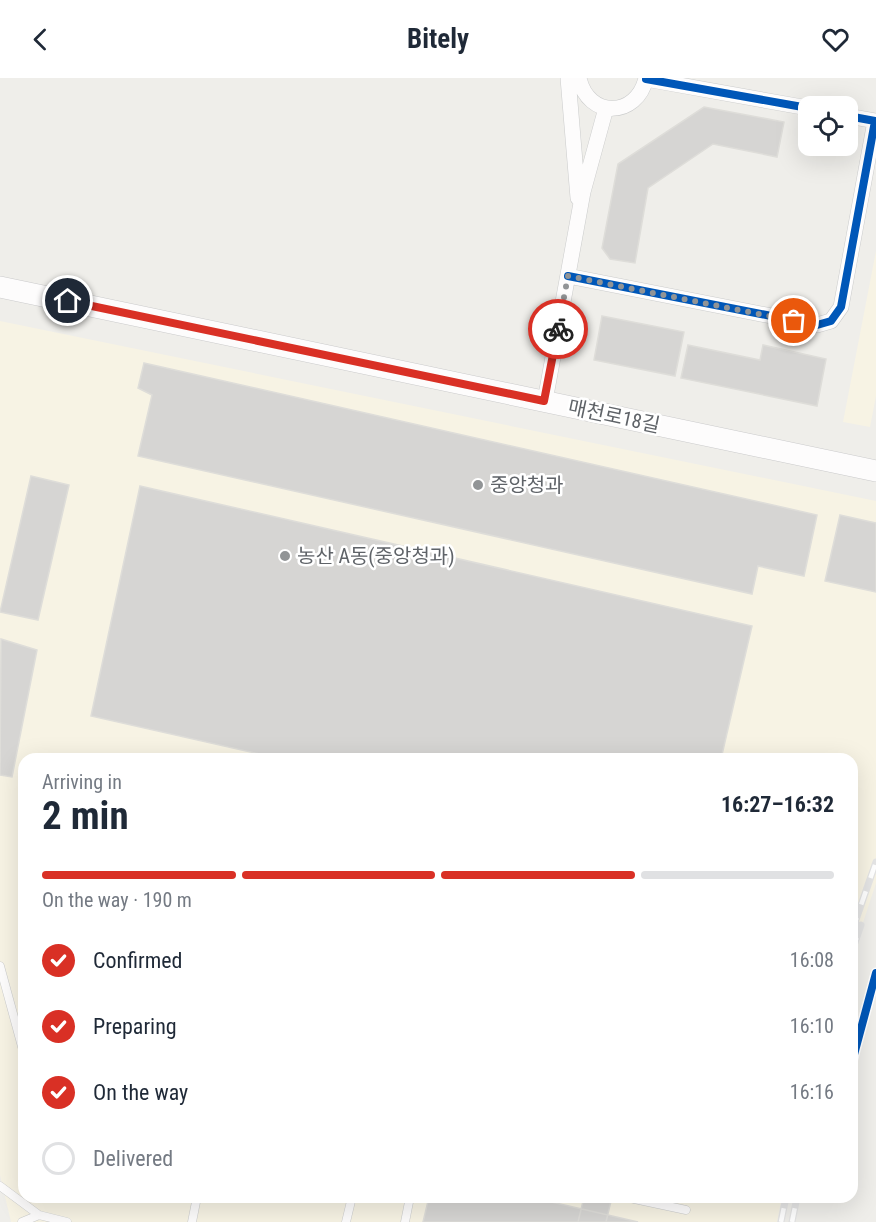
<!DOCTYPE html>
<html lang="en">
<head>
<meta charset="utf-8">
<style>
  body { margin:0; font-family:"Roboto Condensed","Noto Sans KR",sans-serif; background:#f6f6f7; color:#1f2937; height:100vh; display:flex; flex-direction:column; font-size:22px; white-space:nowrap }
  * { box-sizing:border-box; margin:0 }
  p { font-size:20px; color:#747a83 }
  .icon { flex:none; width:33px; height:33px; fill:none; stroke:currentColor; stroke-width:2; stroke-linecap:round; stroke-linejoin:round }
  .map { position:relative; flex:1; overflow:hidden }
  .panel { position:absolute; left:18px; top:675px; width:840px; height:450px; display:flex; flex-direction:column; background:#fff; border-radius:18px; box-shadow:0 6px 24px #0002 }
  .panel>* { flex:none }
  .fabs { position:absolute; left:798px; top:18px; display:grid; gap:12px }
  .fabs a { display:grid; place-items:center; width:60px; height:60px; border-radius:12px; background:#fff; box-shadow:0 6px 24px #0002; font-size:30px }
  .pin { position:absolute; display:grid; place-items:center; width:51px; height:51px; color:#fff; margin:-26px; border:3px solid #fff; border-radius:50%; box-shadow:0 2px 6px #0007 }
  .courier { position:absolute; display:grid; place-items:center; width:60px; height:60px; margin:-30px; border:4px solid #d93025; border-radius:50%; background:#fff; color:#222; box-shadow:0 2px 8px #0007 }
  .summary em { font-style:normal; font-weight:700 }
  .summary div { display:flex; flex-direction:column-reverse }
  .summary { display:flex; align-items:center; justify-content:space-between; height:102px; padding:0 24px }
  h1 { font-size:39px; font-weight:700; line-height:45px }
  .bar { display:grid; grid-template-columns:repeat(4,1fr); gap:9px 6px; align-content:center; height:72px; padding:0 24px }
  .bar i { height:8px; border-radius:4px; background:#e0e1e3 }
  .bar .on { background:#d93025 }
  .bar p { grid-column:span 4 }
  ol { padding:0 24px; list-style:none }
  li { display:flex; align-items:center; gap:18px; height:66px }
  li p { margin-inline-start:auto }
  li .icon { padding:6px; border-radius:50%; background:#d93025; color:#fff; stroke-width:4 }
  li:last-child { color:#747a83 }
  li i { width:33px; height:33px; border:3px solid #e0e1e3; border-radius:50% }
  header { display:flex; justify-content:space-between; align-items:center; height:78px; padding:0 24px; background:#fff; font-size:27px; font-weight:700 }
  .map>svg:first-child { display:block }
</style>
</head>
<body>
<header><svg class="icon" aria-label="back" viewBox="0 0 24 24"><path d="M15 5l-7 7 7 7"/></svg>Bitely<svg class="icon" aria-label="heart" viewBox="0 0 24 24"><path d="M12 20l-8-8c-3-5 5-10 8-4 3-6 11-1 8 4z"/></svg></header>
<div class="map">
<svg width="876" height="1144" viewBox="0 0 876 1144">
  <rect width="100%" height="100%" fill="#efeeea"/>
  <path fill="#f7f3e4" d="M876,173V318L870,349L843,344Z
    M0,243L876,423V805L852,878V681H24V1119H782L777,1144H11L0,1097Z"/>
  <path fill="#d6d5d3" stroke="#deddd9" stroke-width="1.5" d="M704,29L784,44L777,79L713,66L648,110L635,185L610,181L602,170L618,86Z
    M602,238L684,254L675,298L594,282Z
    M688,267L760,282L763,267L826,281L817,328L681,300Z
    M144,285L817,437L804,498L758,488L752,516L138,378L152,317L138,310Z
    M31,398L69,407L38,542L0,534Z
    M140,408L752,548L721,681H282L91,638Z
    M840,437L876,445V514L825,503Z
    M1,561L37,572L12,699L0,697Z
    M429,1119H530L638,1144H423Z
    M584,1119H612L606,1144H578Z"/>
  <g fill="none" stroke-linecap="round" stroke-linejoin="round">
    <defs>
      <path id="service" d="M0,888L24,976
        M0,1108L39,1137L67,1144
        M625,1119L686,1132
        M22,1144L39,1137
        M192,1144L197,1119
        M346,1144L352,1119
        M405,1144L410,1119"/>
      <path id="minor" d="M568,0L578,120
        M579,0C588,41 637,40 646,0
        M646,1L808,30
        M568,198L817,247L831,243L841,229L875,43L848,38
        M545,323L583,114L606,30"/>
      <path id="secondary" d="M0,209L876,393"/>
    </defs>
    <use href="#service" stroke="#cbcccc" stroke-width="9"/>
    <use href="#minor" stroke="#cbcccc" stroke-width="16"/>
    <use href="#secondary" stroke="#cacacb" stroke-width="22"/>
    <use href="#service" stroke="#fdfcfc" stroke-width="8"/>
    <use href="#minor" stroke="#fdfcfc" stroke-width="15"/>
    <use href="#secondary" stroke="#fdfcfc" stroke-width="21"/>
    <defs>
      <path id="rail" d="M852,853L876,784
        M852,873L861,847
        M781,1144L786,1119
        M792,1144L797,1119"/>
    </defs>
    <use href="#rail" stroke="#e4e4e4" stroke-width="7"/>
    <use href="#rail" stroke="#fff" stroke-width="4.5" stroke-dasharray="14" stroke-linecap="butt"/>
    <defs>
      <path id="cycleway" d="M646,1L808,30
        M568,198L817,247L831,243L841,229L875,43L848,38
        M852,984L876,895"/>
    </defs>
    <use href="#cycleway" stroke="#fff" stroke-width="11"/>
    <use href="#cycleway" stroke="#0057b8" stroke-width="8"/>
  </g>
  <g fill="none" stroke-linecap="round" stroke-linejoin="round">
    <path stroke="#919496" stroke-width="6" stroke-dasharray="0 10.8" d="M558,251L568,198L794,243"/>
    <path stroke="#d93025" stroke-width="8" d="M68,223L544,323L558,251"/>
  </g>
  <g fill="#919496" stroke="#fff" stroke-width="2">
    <circle cx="478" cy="407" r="6"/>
    <circle cx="285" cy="478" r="6"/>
  </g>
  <g text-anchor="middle" stroke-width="5" stroke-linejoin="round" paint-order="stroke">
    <g font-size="20" fill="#5f6368" stroke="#fff">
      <text transform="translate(614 338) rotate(12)" y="7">매천로18길</text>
    </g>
    <g font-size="20" fill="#5f6368" stroke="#fff" text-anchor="start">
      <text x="490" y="414">중앙청과</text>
      <text x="297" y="485">농산 A동(중앙청과)</text>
    </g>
  </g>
</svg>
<div class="fabs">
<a><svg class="icon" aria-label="locate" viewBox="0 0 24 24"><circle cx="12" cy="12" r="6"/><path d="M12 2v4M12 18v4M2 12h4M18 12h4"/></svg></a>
</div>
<div class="pin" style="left:794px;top:243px;background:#ea580c"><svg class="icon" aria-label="bag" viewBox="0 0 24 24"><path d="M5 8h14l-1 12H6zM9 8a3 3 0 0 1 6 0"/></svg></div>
<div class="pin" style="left:68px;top:223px;background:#1f2937"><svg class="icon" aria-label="home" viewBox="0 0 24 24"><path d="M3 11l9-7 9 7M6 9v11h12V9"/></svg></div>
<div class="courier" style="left:558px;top:251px"><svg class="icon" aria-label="bike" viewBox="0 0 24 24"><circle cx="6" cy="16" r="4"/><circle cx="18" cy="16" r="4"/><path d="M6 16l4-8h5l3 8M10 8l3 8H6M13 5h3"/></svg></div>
<section class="panel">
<div class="summary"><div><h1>2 min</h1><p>Arriving in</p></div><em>16:27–16:32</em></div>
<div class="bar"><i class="on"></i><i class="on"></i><i class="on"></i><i></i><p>On the way · 190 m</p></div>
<ol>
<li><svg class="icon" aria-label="check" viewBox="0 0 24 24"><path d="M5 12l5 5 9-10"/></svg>Confirmed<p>16:08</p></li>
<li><svg class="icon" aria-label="check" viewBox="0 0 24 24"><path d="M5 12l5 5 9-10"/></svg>Preparing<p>16:10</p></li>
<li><svg class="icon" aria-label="check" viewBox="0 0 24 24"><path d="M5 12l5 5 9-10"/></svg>On the way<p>16:16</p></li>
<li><i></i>Delivered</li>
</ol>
</section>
</div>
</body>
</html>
